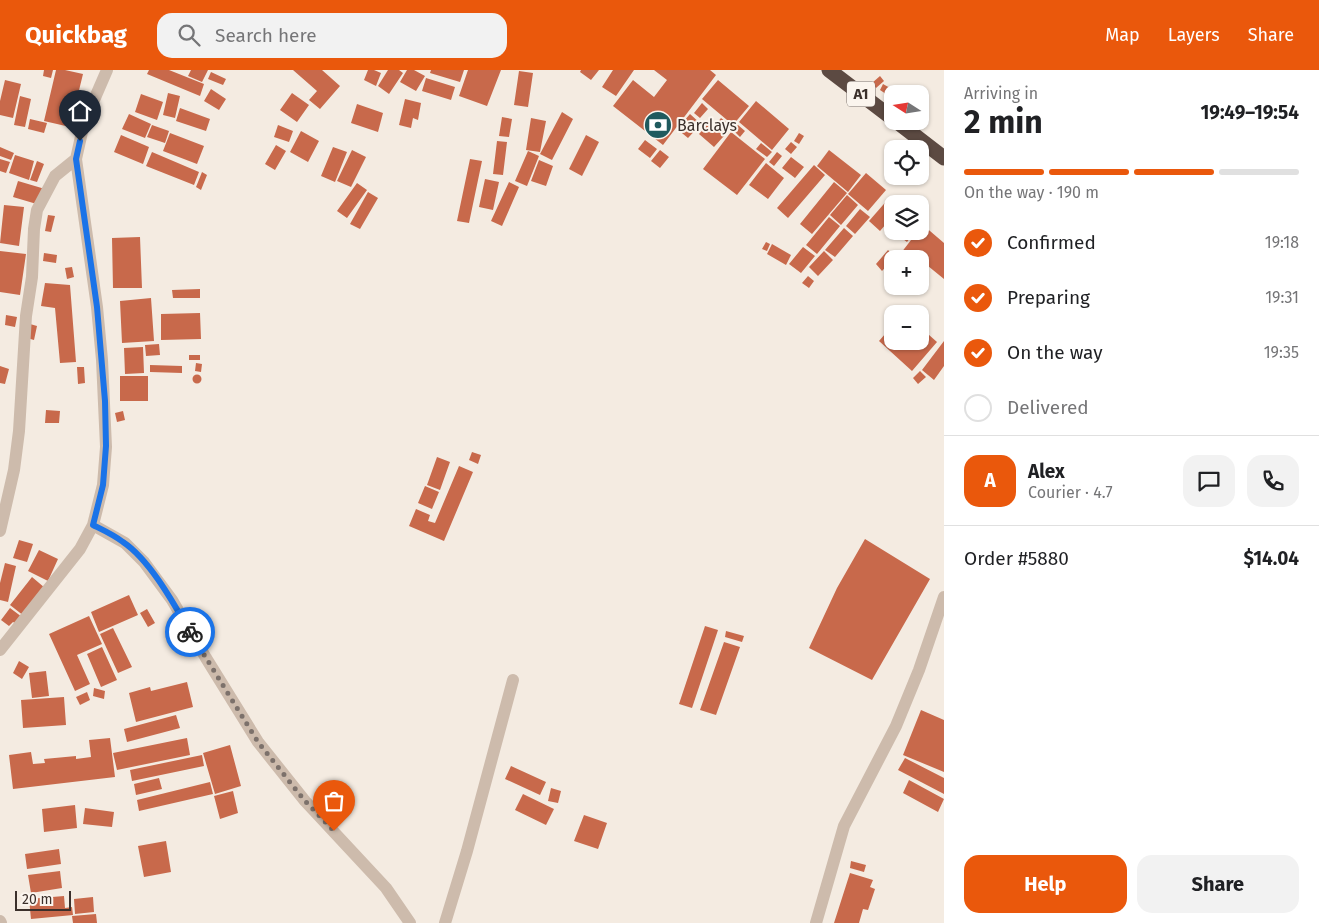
<!DOCTYPE html>
<html lang="en">
<head>
<meta charset="utf-8">
<style>
  body { margin:0; font-family:"Fira Sans",sans-serif; background:#f2f2f2; color:#202124; height:100vh; display:flex; flex-direction:column; font-size:19px; white-space:nowrap }
  * { box-sizing:border-box; margin:0 }
  p { font-size:16px; color:#757577 }
  .icon { flex:none; width:28px; height:28px; fill:none; stroke:currentColor; stroke-width:2; stroke-linecap:round; stroke-linejoin:round }
  .map { position:relative; flex:1; overflow:hidden }
  .drawer { display:flex; flex-direction:column; background:#fff; width:375px }
  .drawer>* { flex:none }
  .needle { width:32px; rotate:282deg }
  .tools { position:absolute; left:884px; top:15px; display:grid; gap:10px }
  .tools a { display:grid; place-items:center; width:45px; height:45px; border-radius:10px; background:#fff; box-shadow:0 1px 4px #0004; font-size:25px }
  .scale { position:absolute; left:15px; bottom:12px; width:56px; box-sizing:border-box; padding-left:5px; border:2px solid #3b302b; border-top:0; font-size:14px; line-height:18px; white-space:nowrap; color:#3b302b; -webkit-text-stroke:4px #fbf5ee; paint-order:stroke }
  .pin { position:absolute; display:grid; place-items:center; width:42px; height:42px; color:#fff; margin:-51px -21px; border-radius:50% 50% 50% 0; rotate:-45deg; box-shadow:0 0 5px #0007 }
  .pin .icon { rotate:45deg }
  .courier { position:absolute; display:grid; place-items:center; width:50px; height:50px; margin:-25px; border:4px solid #1a73e8; border-radius:50%; background:#fff; color:#222; box-shadow:0 1px 6px #0007 }
  .overview em { font-style:normal; font-weight:700 }
  .overview div { display:flex; flex-direction:column-reverse }
  .overview { display:flex; align-items:center; justify-content:space-between; height:85px; padding:0 20px }
  h1 { font-size:32px; font-weight:700; line-height:38px }
  .bar { display:grid; grid-template-columns:repeat(4,1fr); gap:8px 5px; align-content:center; height:60px; padding:0 20px }
  .bar i { height:6px; border-radius:4px; background:#e0e0e0 }
  .bar .on { background:#ea580c }
  .bar p { grid-column:span 4 }
  .line { display:flex; align-items:center; gap:12px; padding:0 20px; border-top:1px solid #e0e0e0 }
  .line div { flex:1 }
  .round { display:grid; place-items:center; flex:none; width:52px; height:52px; border-radius:15px; background:#f2f2f2 }
  ol { padding:0 20px; list-style:none }
  li { display:flex; align-items:center; gap:15px; height:55px }
  li p { margin-inline-start:auto }
  li .icon { padding:5px; border-radius:50%; background:#ea580c; color:#fff; stroke-width:4 }
  li:last-child { color:#757577 }
  li i { width:28px; height:28px; border:2px solid #e0e0e0; border-radius:50% }
  .button { display:flex; gap:10px; margin-top:auto; padding:10px 20px }
  .button a { flex:1; height:58px; border-radius:15px; background:#ea580c; color:#fff; font-size:20px; font-weight:700; line-height:58px; text-align:center }
  .button a+a { background:#f2f2f2; color:#202124 }
  header { display:flex; align-items:center; gap:30px; box-sizing:border-box; height:70px; padding:0 25px; background:#ea580c; color:#fff }
  header strong { font-size:24px }
  nav { display:flex; gap:28px; margin-inline-start:auto; font-size:18px }
  .search { width:350px; height:45px; background:#f2f2f2; display:flex; align-items:center; gap:12px; box-sizing:border-box; padding:0 18px; border-radius:15px; color:#757577; font-size:19px }
  main { display:flex; flex:1; min-height:0 }
  .map>svg:first-child { display:block }
</style>
</head>
<body>
<header>
<strong>Quickbag</strong>
<div class="search"><svg class="icon" aria-label="search" viewBox="0 0 24 24"><circle cx="10" cy="10" r="6"/><path d="M15 15l6 6"/></svg>Search here</div>
<nav><a>Map</a><a>Layers</a><a>Share</a></nav>
</header>
<main>
<div class="map">
<svg width="944" height="853" viewBox="0 0 944 853">
  <rect width="100%" height="100%" fill="#f4ebe1"/>
  <path fill="#c8694b" d="M44,0H53L51,8L43,6Z
    M56,0H65L83,4L70,57L44,51Z
    M149,0H169L204,14L200,26L147,4Z
    M191,0H208L202,12L188,6Z
    M293,0H322L340,16L320,39L309,30L317,21Z
    M368,0H374L381,3L376,16L364,10Z
    M388,0H399L403,3L389,24L378,16Z
    M407,0H414L425,6L416,21L400,12Z
    M431,0H464L460,12L430,3Z
    M468,0H501L487,36L459,26Z
    M581,0H599L591,10L580,2Z
    M613,0H634L616,26L602,17Z
    M654,0H710L716,5L663,75L613,36L633,10L654,27L667,10Z
    M519,1L533,3L528,37L514,35Z
    M211,2L226,9L223,15L208,9Z
    M880,6L884,11L876,18L872,13Z
    M426,8L455,17L451,30L422,21Z
    M5,10L21,14L13,48L0,45V31Z
    M718,10L749,36L733,55L702,29Z
    M883,14L897,22L892,24V28L880,20Z
    M211,19L226,29L219,40L204,31Z
    M168,23L180,26L175,48L163,45Z
    M292,23L309,35L297,52L280,40Z
    M141,24L163,32L157,50L135,42Z
    M20,26L31,29L25,57L14,55Z
    M405,29L421,33L418,50L413,48L411,58L399,55Z
    M756,31L789,59L772,80L739,52Z
    M702,33L708,39L700,48L694,43Z
    M357,34L383,43L378,62L351,53Z
    M180,38L210,49L206,61L176,51Z
    M562,42L573,49L552,90L540,84Z
    M129,44L151,54L145,68L122,59Z
    M690,44L701,54L688,68L677,59Z
    M502,47L512,49L509,67L499,66Z
    M531,48L546,51L540,82L526,80Z
    M721,48L732,57L714,77L699,64L708,54L713,58Z
    M30,49L47,53L44,63L28,59Z
    M152,55L169,61L165,73L147,67Z
    M278,55L293,61L289,72L274,67Z
    M738,55L745,61L740,67L733,60Z
    M301,61L319,71L308,92L290,82Z
    M731,62L765,89L737,125L703,99Z
    M170,63L204,76L197,94L163,81Z
    M799,63L804,66L799,74L794,71Z
    M121,65L149,77L143,94L114,82Z
    M586,65L599,72L582,106L569,99Z
    M645,70L657,79L650,88L638,79Z
    M497,71L507,72L503,105L493,104Z
    M791,72L797,77L791,84L785,79Z
    M761,73L772,82L767,87L756,79Z
    M276,75L286,81L275,100L265,94Z
    M0,77L14,83L11,90L0,86Z
    M333,77L347,82L335,112L321,106Z
    M352,80L366,87L351,117L337,111Z
    M660,80L669,87L660,98L651,91Z
    M829,80L861,105L848,122L817,96Z
    M528,81L539,86L527,116L515,111Z
    M152,82L199,102L194,115L146,96Z
    M777,82L782,86L774,96L769,92Z
    M15,85L34,91L29,110L9,103Z
    M791,87L804,97L795,108L782,98Z
    M0,89L10,92L6,103L0,101Z
    M470,89L482,91L469,153L457,151Z
    M539,90L553,96L546,116L531,111Z
    M37,91L44,94L37,112L30,110Z
    M766,93L784,108L768,129L749,115Z
    M814,95L825,105L788,148L777,138Z
    M202,102L207,105L201,120L196,117Z
    M866,103L886,120L868,141L848,124Z
    M485,109L499,112L493,140L479,137Z
    M18,111L45,119L40,135L13,127Z
    M509,112L519,117L502,156L491,151Z
    M834,112L847,123L812,164L800,154Z
    M357,113L367,120L347,148L337,141Z
    M368,122L378,128L360,159L350,154Z
    M847,125L858,135L841,155L830,145Z
    M890,127L897,134H892V147L880,161L869,151Z
    M4,135L24,137L19,176L0,173Z
    M860,139L870,147L855,164L846,156Z
    M48,145L55,146L51,162L45,161Z
    M829,147L840,156L817,184L806,175Z
    M923,155L944,173V209L917,187L915,189H908L901,183L918,161H920Z
    M844,158L853,166L835,187L825,180Z
    M903,161H915L907,172L899,166Z
    M140,167L142,218H113L112,168Z
    M766,172L770,174L767,181L762,179Z
    M772,174L791,185L786,195L767,184Z
    M803,177L815,186L801,203L789,194Z
    M888,180L895,187L882,201L876,194Z
    M0,181L26,184L20,225L0,222Z
    M824,181L833,190L818,206L809,197Z
    M44,183L57,185L56,193L43,191Z
    M72,197L74,207L67,209L65,198Z
    M808,206L814,211L809,218L802,213Z
    M45,213L70,215L76,292L60,293L55,238L41,236Z
    M200,219V228H173L172,220Z
    M151,228L154,271L122,273L120,231Z
    M200,243L201,269L161,270V244Z
    M6,245L17,247L15,257L5,255Z
    M30,254L37,256L34,270L27,268Z
    M892,256V271H920V257L937,272L912,301L879,271Z
    M944,271V296L934,310L922,300Z
    M159,274L160,285L146,286L145,275Z
    M143,277L144,303L125,304L124,278Z
    M189,285H200V290H189Z
    M196,293L202,294L201,302L195,301Z
    M150,295L182,296V303L150,302Z
    M0,296L9,299L5,314L0,313Z
    M77,297H84L85,313L78,314Z
    M920,301L926,307L918,314L913,308Z
    M192.5 309a4.5 4.5 0 1 1 9 0a4.5 4.5 0 1 1-9 0Z
    M120,306H148V331H120Z
    M46,340L60,341L59,353H45Z
    M123,341L125,350L117,352L115,343Z
    M472,382L481,385L478,394L469,390Z
    M437,387L450,392L440,420L427,415Z
    M459,396L473,402L444,471L409,456L416,439L430,445L428,451L435,453Z
    M425,416L439,422L432,439L418,433Z
    M865,469L930,509L872,610L809,578L837,518Z
    M19,470L33,474L27,492L13,488Z
    M39,480L58,489L48,511L28,501Z
    M5,493L16,496L8,532L0,530V513Z
    M32,507L45,518L24,546L10,535Z
    M129,525L138,545L99,562L91,542Z
    M10,538L22,547L17,554L13,552L9,556L1,550Z
    M147,539L155,553L148,557L140,543Z
    M89,546L102,574L77,585L90,614L75,621L49,564Z
    M705,556L718,560L692,638L679,634Z
    M113,558L132,597L118,603L100,564Z
    M726,561L744,566L742,572L725,567Z
    M724,572L740,577L716,645L700,640Z
    M102,577L117,610L101,617L87,584Z
    M19,591L29,597L22,609L13,603Z
    M46,601L49,626L32,628L29,603Z
    M187,612L193,637L136,652L129,623L150,617L151,621Z
    M94,618L105,621L104,629L93,626Z
    M87,622L90,630L80,635L76,627Z
    M64,627L66,655L23,658L21,630Z
    M921,640L944,650V702L903,685Z
    M176,645L180,658L127,672L124,659Z
    M110,668L115,707L13,719L9,685L31,682L33,694L45,693L44,689L76,686V689L91,687L89,670Z
    M187,668L190,685L117,700L113,683Z
    M230,675L241,716L215,724L203,683Z
    M202,685L204,696L132,711L130,700Z
    M905,688L944,708V724L898,700Z
    M511,696L546,712L540,725L505,709Z
    M159,708L162,719L136,725L134,714Z
    M909,710L944,729L938,742L903,723Z
    M210,712L213,724L139,741L137,730Z
    M551,718L561,721L558,733L548,731Z
    M233,721L238,743L220,749L214,726Z
    M523,724L554,739L546,755L515,740Z
    M75,735L77,758L44,762L42,739Z
    M85,738L114,742L112,757L83,754Z
    M584,745L607,753L598,779L574,771Z
    M166,771L171,802L144,807L138,776Z
    M59,779L61,794L27,799L25,784Z
    M851,791L866,795L864,802L850,798Z
    M60,801L62,818L31,823L28,805Z
    M850,803L873,810L870,817L875,819L868,840L863,839L859,853H834Z
    M64,826L65,838L72,837L73,845L31,849L29,829Z
    M93,827L94,842L75,844L74,829Z
    M96,844L97,853H73L72,846Z"/>
  <g fill="none" stroke-linecap="round" stroke-linejoin="round">
    <path stroke="#cdbbac" stroke-width="12" d="M93,455L125,473L144,492L172,530L206,588L258,672L305,731L386,818L410,853
      M0,461L14,400L19,361L26,246L32,207L34,159L37,140L55,106L76,89
      M0,580L80,479L93,455L103,415L106,377L102,290L97,237L76,89L84,53L107,0
      M0,851L1,853
      M445,853L467,781L513,610
      M816,853L844,756L896,656L919,600L944,527"/>
    <path stroke="#5c4a42" stroke-width="15" d="M829,0L892,48
      M896,51L944,88"/>
  </g>
  <g fill="none" stroke-linecap="round" stroke-linejoin="round">
    <path stroke="#7c716b" stroke-width="5" stroke-dasharray="0 9" d="M190,562L258,672L305,731L334,761"/>
    <path stroke="#1a73e8" stroke-width="6" d="M80,71L76,89L97,237L105,331L106,376L103,415L93,455C103,460 114,465 123,472C150,490 174,534 190,562"/>
  </g>
  <defs>
    <symbol id="bank-disc" viewBox="-11 -11 22 22"><circle r="9.5" fill="#1f5a5e" stroke="#fbf5ee"/><path d="M-6-4H6V4H-6ZM0-2.3a2.3 2.3 0 1 0 0 4.6a2.3 2.3 0 1 0 0-4.6Z" fill="#fff"/></symbol>
  </defs>
  <g fill-rule="evenodd">
    <use href="#bank-disc" x="642" y="39" width="32" height="32"/>
  </g>
  <g text-anchor="middle" stroke-width="4" stroke-linejoin="round" paint-order="stroke">
    <rect fill="#fbf5ee" stroke="#756b66" stroke-width="1" x="847" y="11.5" width="28" height="25" rx="4"/>
    <g font-size="15" font-weight="bold" fill="#3b302b">
      <text x="861" y="29">A1</text>
    </g>
    <g font-size="16" fill="#3b302b" stroke="#fbf5ee" text-anchor="start">
      <text x="677" y="61">Barclays</text>
    </g>
  </g>
</svg>
<div class="tools">
<a><svg class="needle" viewBox="-14 -14 28 28"><path d="M0-13l5 13h-10z" fill="#e53935"/><path d="M0 13l5-13h-10z" fill="#757577"/></svg></a>
<a><svg class="icon" aria-label="locate" viewBox="0 0 24 24"><circle cx="12" cy="12" r="6"/><path d="M12 2v4M12 18v4M2 12h4M18 12h4"/></svg></a>
<a><svg class="icon" aria-label="layers" viewBox="0 0 24 24"><path d="M12 4l9 5-9 5-9-5zM3 14l9 5 9-5"/></svg></a>
<a>+</a>
<a>−</a>
</div>
<div class="scale">20 m</div>
<div class="pin" style="left:334px;top:761px;background:#ea580c"><svg class="icon" aria-label="bag" viewBox="0 0 24 24"><path d="M5 8h14l-1 12H6zM9 8a3 3 0 0 1 6 0"/></svg></div>
<div class="pin" style="left:80px;top:71px;background:#1f2937"><svg class="icon" aria-label="home" viewBox="0 0 24 24"><path d="M3 11l9-7 9 7M6 9v11h12V9"/></svg></div>
<div class="courier" style="left:190px;top:562px"><svg class="icon" aria-label="bike" viewBox="0 0 24 24"><circle cx="6" cy="16" r="4"/><circle cx="18" cy="16" r="4"/><path d="M6 16l4-8h5l3 8M10 8l3 8H6M13 5h3"/></svg></div>
</div>
<section class="drawer">
<div class="overview"><div><h1>2 min</h1><p>Arriving in</p></div><em>19:49–19:54</em></div>
<div class="bar"><i class="on"></i><i class="on"></i><i class="on"></i><i></i><p>On the way · 190 m</p></div>
<ol>
<li><svg class="icon" aria-label="check" viewBox="0 0 24 24"><path d="M5 12l5 5 9-10"/></svg>Confirmed<p>19:18</p></li>
<li><svg class="icon" aria-label="check" viewBox="0 0 24 24"><path d="M5 12l5 5 9-10"/></svg>Preparing<p>19:31</p></li>
<li><svg class="icon" aria-label="check" viewBox="0 0 24 24"><path d="M5 12l5 5 9-10"/></svg>On the way<p>19:35</p></li>
<li><i></i>Delivered</li>
</ol>
<div class="line" style="height:90px"><b class="round" style="background:#ea580c;color:#fff">A</b><div><b>Alex</b><p>Courier · 4.7</p></div><a class="round"><svg class="icon" aria-label="chat" viewBox="0 0 24 24"><path d="M4 5h16v11H9l-5 4z"/></svg></a><a class="round"><svg class="icon" aria-label="phone" viewBox="0 0 24 24"><path d="M5 4h4l2 5-3 2q2 4 5 5l2-3 5 2v4C11 20 4 13 5 4z"/></svg></a></div>
<div class="line" style="height:65px"><div>Order #5880</div><b>$14.04</b></div>
<div class="button"><a>Help</a><a>Share</a></div>
</section>
</main>
</body>
</html>
